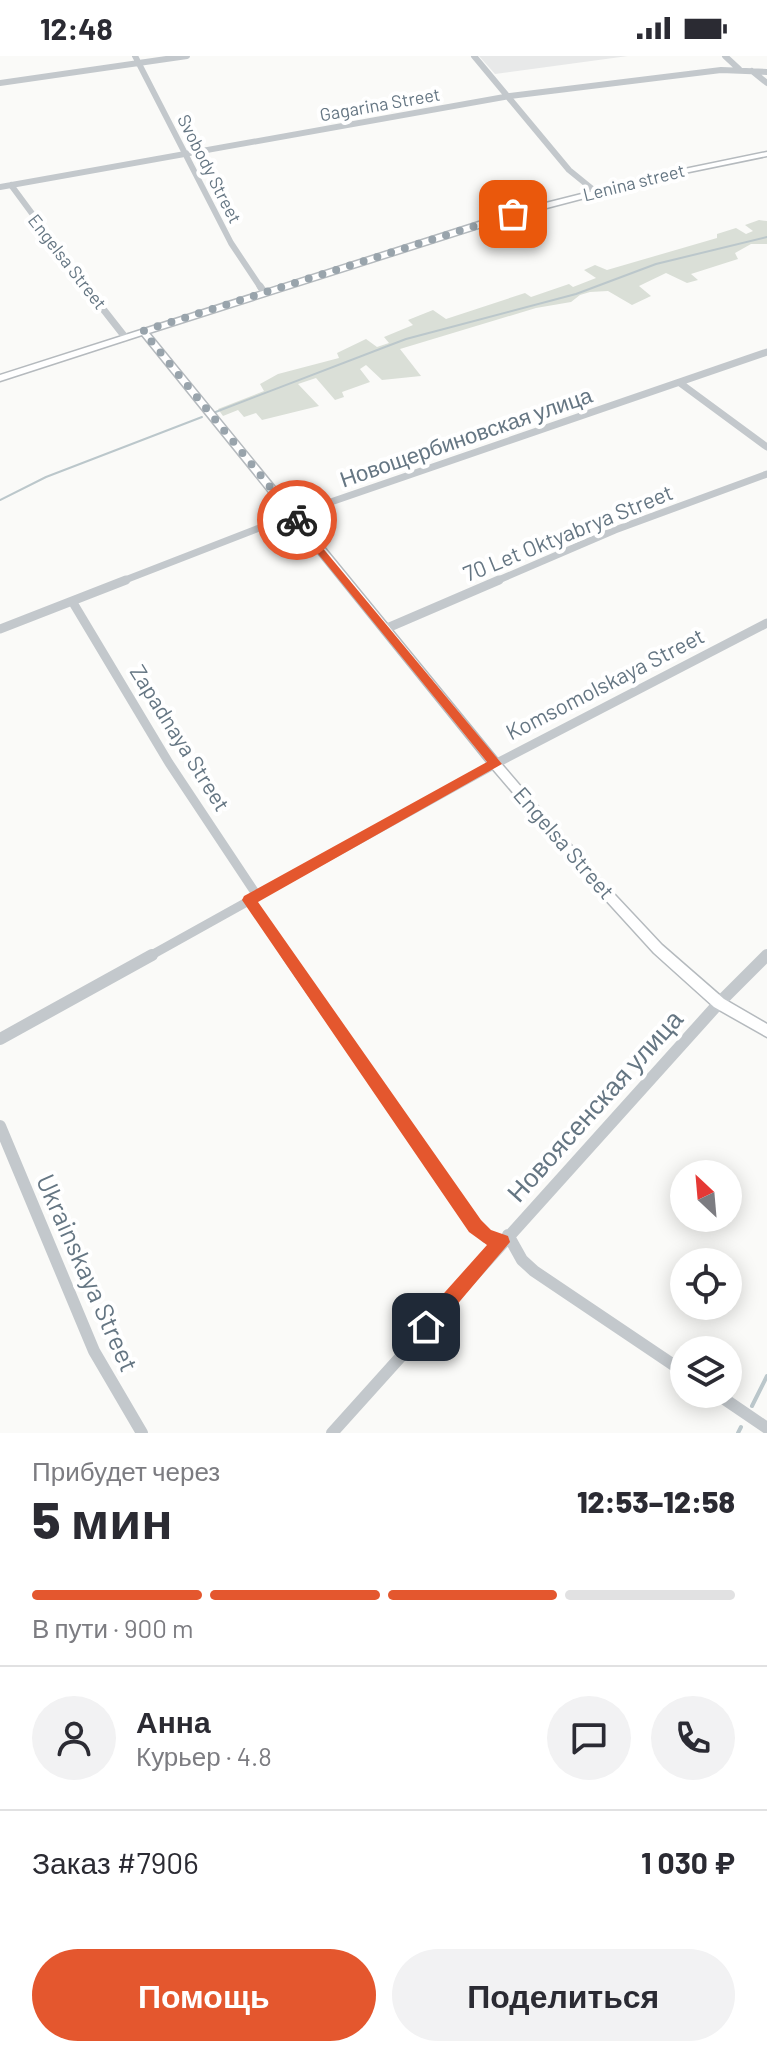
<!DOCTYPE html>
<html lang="ru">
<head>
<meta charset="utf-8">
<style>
  body { margin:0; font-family:Barlow,sans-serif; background:#f2f2f3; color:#2b2b33; height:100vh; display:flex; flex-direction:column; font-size:30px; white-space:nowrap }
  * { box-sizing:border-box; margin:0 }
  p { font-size:26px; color:#7c7c81 }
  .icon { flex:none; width:44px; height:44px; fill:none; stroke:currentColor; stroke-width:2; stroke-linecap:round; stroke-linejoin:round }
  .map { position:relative; height:1377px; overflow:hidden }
  .sheet { display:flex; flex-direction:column; background:#fff; flex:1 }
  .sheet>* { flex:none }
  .needle { width:52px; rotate:334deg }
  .buttons { position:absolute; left:670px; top:1104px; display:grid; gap:16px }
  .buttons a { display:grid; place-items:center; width:72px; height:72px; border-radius:50%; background:#fff; box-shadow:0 4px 20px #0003; font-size:40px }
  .pin { position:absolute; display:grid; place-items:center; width:68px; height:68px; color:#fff; margin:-34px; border-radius:16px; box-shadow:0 4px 12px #0006 }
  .courier { position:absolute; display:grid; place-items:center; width:80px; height:80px; margin:-40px; border:6px solid #e4572e; border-radius:50%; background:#fff; color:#222; box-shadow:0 2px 10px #0007 }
  .summary em { font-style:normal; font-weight:800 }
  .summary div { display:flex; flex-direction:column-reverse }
  .summary { display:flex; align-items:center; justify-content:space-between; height:136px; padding:0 32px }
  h1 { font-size:52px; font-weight:800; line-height:60px }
  .bar { display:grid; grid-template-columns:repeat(4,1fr); gap:12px 8px; align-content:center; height:96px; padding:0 32px }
  .bar i { height:10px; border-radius:6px; background:#e1e1e2 }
  .bar .selected { background:#e4572e }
  .bar p { grid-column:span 4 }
  .line { display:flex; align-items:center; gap:20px; padding:0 32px; border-top:2px solid #e1e1e2 }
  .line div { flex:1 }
  .round { display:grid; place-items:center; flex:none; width:84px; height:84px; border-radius:42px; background:#f2f2f3 }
  .action { display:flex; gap:16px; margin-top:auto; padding:16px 32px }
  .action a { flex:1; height:92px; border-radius:48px; background:#e4572e; color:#fff; font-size:32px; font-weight:800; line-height:92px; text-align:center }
  .action a+a { background:#f2f2f3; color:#2b2b33 }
  .status { display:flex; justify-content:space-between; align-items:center; height:56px; padding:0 40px; background:#fff; direction:ltr }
  .status svg { height:22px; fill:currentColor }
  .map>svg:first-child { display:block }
</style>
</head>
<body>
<div class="status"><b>12:48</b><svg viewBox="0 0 49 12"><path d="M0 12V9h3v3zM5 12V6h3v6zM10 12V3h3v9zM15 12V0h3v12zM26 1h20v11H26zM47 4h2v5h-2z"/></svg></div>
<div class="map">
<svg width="767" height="1377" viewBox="0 0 767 1377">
  <rect width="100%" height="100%" fill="#fafaf8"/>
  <path fill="#e8e9e9" d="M479,0H628L495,18Z"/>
  <path fill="#dadfd7" d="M759,164L767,165V188H751L735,197L738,203L691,218L698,224L687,227L666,217L639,230L651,240L632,249L608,235L590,236L580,239L571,246L536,252L400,293L421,320L382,324L366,309L360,313L370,326L342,336L344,341L335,344L316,322L298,328L319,350L262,364L256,357L244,361L238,354L223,360L218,353L264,335L260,328L278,318L339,302L337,297L366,283L377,291L389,287L384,281L413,269L408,264L433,254L446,263L525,237L531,241L569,228L573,231L596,222L584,214L595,209L607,214L717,182V178L736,172L746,178L753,175L745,169Z"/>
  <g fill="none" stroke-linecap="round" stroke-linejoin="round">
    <path stroke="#bbc7cb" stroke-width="2" d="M213,357L406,283L576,238L656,208L767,181
      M0,444L46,421L202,361"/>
    <path stroke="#bbc7cb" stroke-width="4" d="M752,1350L767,1320
      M738,1377L741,1371"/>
    <defs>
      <path id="major" d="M767,96V100L665,121L516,160L149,277L499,705L601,824L662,889L724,943L767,968V981L714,951L654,897L593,830L491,711L142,279L0,325V319L510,156L665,117Z"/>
    </defs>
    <use href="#major" stroke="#b5babe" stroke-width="3"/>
    <path stroke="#c3c8cc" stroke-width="6" d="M135,0L231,187L261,232
      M474,0L569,114L596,136
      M725,0L739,13
      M752,15L767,27
      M0,27L187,0
      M11,129L87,232
      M0,131L510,40L721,14L767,16"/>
    <path stroke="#c3c8cc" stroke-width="7" d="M85,230L125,281
      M260,230L264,236
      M680,327L767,391
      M120,526L293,459L767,296
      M494,526L615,474L767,418"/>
    <path stroke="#c3c8cc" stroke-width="9" d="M72,545L169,707L256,838
      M0,573L126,524
      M385,573L499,524
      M249,844L288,901
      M148,901L495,708L767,567"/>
    <path stroke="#c3c8cc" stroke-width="12" d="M287,899L475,1170L486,1181L502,1186
      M0,983L152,899
      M0,1070L94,1295L142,1377
      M508,1179L522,1204L534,1215L684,1316
      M717,1338L767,1372
      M332,1377L719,947L767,899"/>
    <use href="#major" fill="#fff" fill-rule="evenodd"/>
  </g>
  <path fill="#e4572e" d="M297,461L502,708L258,846L481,1164L491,1174L508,1180L510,1186L433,1277L426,1280L420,1277L417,1271L420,1264L487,1189L469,1176L242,844L244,840L487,706L293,467L291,464Z"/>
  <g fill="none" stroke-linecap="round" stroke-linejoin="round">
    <path stroke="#99a4ac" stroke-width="8" stroke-dasharray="0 14.4" d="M297,464L143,275L513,158"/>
  </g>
  <g text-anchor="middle" stroke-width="8" stroke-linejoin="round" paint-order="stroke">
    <g font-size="18" fill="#657683" stroke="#fff">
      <text transform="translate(380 49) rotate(-10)" y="6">Gagarina Street</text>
      <text transform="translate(209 113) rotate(63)" y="6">Svobody Street</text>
      <text transform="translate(634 127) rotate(-14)" y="6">Lenina street</text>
      <text transform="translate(67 206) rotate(52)" y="6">Engelsa Street</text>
    </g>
    <g font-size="22" fill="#657683" stroke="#fff">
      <text transform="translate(466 381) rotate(-19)" y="8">Новощербиновская улица</text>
      <text transform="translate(568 477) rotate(-22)" y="8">70 Let Oktyabrya Street</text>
      <text transform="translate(605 628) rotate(-27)" y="8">Komsomolskaya Street</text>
      <text transform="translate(180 682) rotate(58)" y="8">Zapadnaya Street</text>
      <text transform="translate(564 787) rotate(49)" y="8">Engelsa Street</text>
    </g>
    <g font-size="26" fill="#657683" stroke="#fff">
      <text transform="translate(595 1050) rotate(-48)" y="9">Новоясенская улица</text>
      <text transform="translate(87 1217) rotate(66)" y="9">Ukrainskaya Street</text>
    </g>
  </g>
</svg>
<div class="buttons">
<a><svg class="needle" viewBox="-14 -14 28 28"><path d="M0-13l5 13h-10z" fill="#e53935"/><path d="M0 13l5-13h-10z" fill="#7c7c81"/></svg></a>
<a><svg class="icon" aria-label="locate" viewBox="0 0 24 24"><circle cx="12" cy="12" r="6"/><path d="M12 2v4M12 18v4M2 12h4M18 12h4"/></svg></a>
<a><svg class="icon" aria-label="layers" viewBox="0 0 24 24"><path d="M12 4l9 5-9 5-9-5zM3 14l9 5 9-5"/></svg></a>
</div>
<div class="pin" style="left:513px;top:158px;background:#ea580c"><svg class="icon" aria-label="bag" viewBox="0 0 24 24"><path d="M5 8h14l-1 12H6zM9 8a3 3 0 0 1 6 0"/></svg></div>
<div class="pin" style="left:426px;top:1271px;background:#1f2937"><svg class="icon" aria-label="home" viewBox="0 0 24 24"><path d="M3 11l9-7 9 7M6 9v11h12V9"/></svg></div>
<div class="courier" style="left:297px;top:464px"><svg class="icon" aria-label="bike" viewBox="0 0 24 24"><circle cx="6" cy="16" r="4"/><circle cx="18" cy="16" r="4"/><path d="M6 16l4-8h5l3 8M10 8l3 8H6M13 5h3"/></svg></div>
</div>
<section class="sheet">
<div class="summary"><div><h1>5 мин</h1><p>Прибудет через</p></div><em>12:53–12:58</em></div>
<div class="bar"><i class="selected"></i><i class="selected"></i><i class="selected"></i><i></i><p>В пути · 900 m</p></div>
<div class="line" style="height:144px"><a class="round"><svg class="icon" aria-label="person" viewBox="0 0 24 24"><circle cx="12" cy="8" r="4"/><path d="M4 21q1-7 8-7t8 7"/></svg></a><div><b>Анна</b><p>Курьер · 4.8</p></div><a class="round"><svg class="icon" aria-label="chat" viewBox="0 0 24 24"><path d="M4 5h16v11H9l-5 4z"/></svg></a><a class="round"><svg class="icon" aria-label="phone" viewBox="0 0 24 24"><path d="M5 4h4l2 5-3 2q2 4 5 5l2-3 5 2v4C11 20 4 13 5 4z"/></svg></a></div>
<div class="line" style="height:104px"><div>Заказ #7906</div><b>1 030 ₽</b></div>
<div class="action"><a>Помощь</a><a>Поделиться</a></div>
</section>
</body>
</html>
